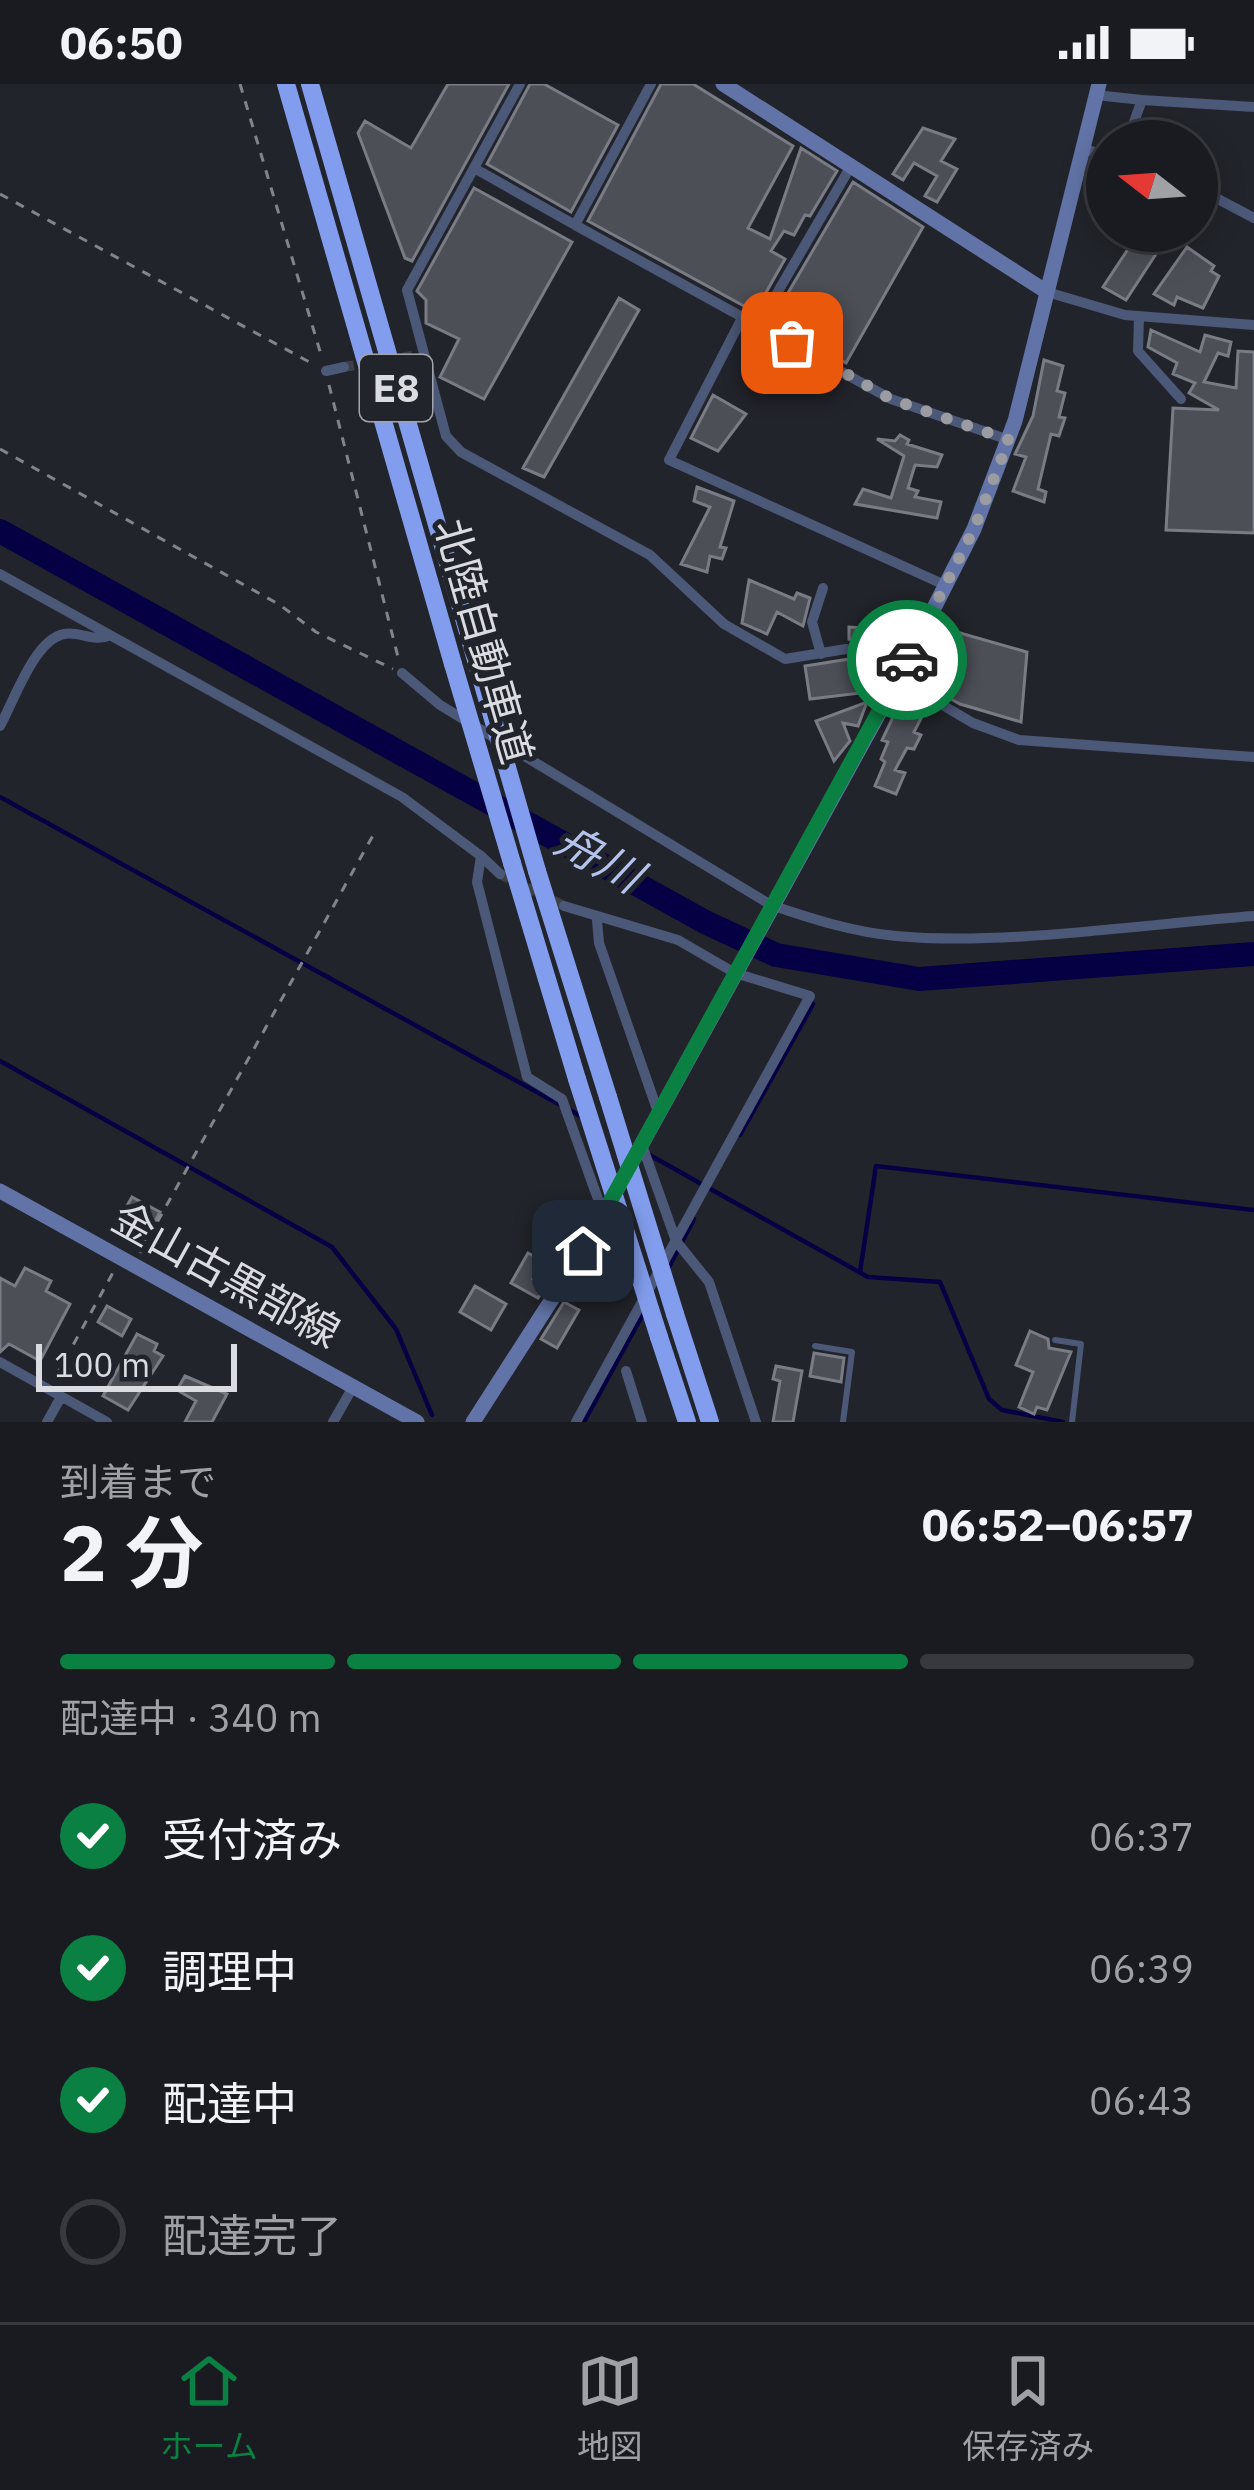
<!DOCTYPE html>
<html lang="ja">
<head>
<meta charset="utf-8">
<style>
  body { margin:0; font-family:"IBM Plex Sans","Noto Sans JP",sans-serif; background:#232429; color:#f1f3f6; height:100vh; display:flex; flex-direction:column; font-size:45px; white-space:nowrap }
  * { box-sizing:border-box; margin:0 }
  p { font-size:39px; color:#9fa1a5 }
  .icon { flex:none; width:66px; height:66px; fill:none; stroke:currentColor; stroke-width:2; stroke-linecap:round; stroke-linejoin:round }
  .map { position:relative; height:1338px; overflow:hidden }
  .panel { display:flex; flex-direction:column; background:#1a1b20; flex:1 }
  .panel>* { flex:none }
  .needle { width:78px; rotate:287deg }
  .tools { position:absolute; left:1086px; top:36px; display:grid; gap:24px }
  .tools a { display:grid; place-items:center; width:132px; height:132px; border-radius:50%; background:#1a1b20; box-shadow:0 6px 30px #0003,0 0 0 3px #38393e; font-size:60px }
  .scale { position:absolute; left:36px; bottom:30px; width:201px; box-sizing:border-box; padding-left:12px; border:6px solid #dadce1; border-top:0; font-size:33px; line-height:42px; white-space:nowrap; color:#dadce1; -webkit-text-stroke:9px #22242b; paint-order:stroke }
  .pin { position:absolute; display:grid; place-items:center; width:102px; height:102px; color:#fff; margin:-51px; border-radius:24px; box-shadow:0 6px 18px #0006 }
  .courier { position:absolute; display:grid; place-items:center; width:120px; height:120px; margin:-60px; border:9px solid #0b8043; border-radius:50%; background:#fff; color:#222; box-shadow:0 3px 15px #0007 }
  .summary em { font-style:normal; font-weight:700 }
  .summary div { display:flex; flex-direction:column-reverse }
  .summary { display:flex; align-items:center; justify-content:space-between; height:204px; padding:0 60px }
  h1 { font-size:78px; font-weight:700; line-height:90px }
  .bar { display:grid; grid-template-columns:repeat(4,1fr); gap:18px 12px; align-content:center; height:144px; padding:0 60px }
  .bar i { height:15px; border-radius:9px; background:#38393e }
  .bar .current { background:#0b8043 }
  .bar p { grid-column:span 4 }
  ol { padding:0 60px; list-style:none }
  li { display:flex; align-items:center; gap:36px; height:132px }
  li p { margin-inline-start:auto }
  li .icon { padding:12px; border-radius:50%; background:#0b8043; color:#fff; stroke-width:4 }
  li:last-child { color:#9fa1a5 }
  li i { width:66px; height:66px; border:6px solid #38393e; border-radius:50% }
  .status { display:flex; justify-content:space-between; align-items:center; height:84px; padding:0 60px; background:#1a1b20; direction:ltr }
  .status svg { height:33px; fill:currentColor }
  .menu { display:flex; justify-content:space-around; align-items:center; height:168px; border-top:3px solid #38393e; background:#1a1b20; font-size:33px; color:#9fa1a5 }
  .menu a { display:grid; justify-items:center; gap:6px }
  .menu .current { color:#0b8043 }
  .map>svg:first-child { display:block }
</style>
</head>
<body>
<div class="status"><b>06:50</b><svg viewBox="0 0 49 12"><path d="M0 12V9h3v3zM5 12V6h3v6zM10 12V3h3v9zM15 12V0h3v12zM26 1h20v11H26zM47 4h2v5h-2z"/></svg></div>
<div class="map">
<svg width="1254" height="1338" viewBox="0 0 1254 1338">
  <rect width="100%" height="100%" fill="#22242b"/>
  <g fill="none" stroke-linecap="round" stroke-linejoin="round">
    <path stroke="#050044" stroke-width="4.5" d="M0,713L584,1034
      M0,977L332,1163L396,1245L432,1331
      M740,1051L813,920
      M646,1069L868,1193L940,1198L989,1315L1002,1326L1063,1338
      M669,1183L694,1135
      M860,1188L876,1082L1254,1126
      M584,1338L643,1230"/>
    <path stroke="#050044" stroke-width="24" d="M0,447L705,838L776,871L919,895L1254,870"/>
  </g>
  <path fill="#4c4f56" stroke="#797c84" stroke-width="3" d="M448,0H509L412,177L405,174L358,49L365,37L411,64Z
    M530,0H544L618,41L571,128L487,80Z
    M661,0H693L793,62L748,144L770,155L801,64L837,87L810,132L805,131L794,151L784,147L771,167L785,175L755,228L588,137Z
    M923,44L955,55L941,77L957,85L937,118L925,112L937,92L914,79L903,96L893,90Z
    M853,98L923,143L846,279L771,238Z
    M474,104L572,158L484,315L440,293L459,255L426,239V216L417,207Z
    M1140,147H1171L1126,216L1103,203Z
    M1187,163L1214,182L1211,187L1219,192L1203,224L1177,213L1174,221L1154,210Z
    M619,214L639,226L544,393L523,384Z
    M1151,246L1200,268L1205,251L1231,258L1228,272L1218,269L1204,298L1236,304L1238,267L1254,268V449L1166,446L1173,324L1219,326L1189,309L1195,299L1173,290L1177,279L1148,263Z
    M1044,276L1063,282L1057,307L1065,309L1059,333L1065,334L1059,352L1051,350L1038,405L1046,408L1044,418L1013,407L1026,373L1015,370L1033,332Z
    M713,311L746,330L718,367L691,354Z
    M900,351L909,356L907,360L942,371L937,383L915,381L908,404L918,407L915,413L941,418L937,434L855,420L863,405L891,414L904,372L877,355L895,357Z
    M697,403L734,417L720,463L726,464L722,475L710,472L707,488L681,480L710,423L694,417Z
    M749,496L794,515L797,509L810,514L803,542L777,528L767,550L742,539Z
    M869,533L896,534V559L849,555V543L866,544Z
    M939,543L1027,568L1021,638L960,620L944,611L947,602L925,594Z
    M849,575L850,590L865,592L861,609L810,615L805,582Z
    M904,610L927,623L914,648L921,651L914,665L907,664L895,686L905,689L896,710L875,702L885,678L881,675L888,658L882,656Z
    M867,618L858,642L843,639L850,657L834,677L816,637Z
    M132,1113L160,1128L140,1165L129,1159L133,1151L116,1141Z
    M560,1122L580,1133L569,1153L549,1143Z
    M528,1169L543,1177L533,1195L546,1202L538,1214L511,1199Z
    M25,1184L51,1197L46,1207L70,1220L40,1277L9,1260L0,1268V1194L15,1202Z
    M475,1202L506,1220L491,1246L460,1228Z
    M564,1218L579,1226L557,1264L541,1255Z
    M107,1222L131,1235L122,1252L98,1238Z
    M1030,1247L1048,1255L1049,1264L1071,1268L1047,1326L1037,1323L1034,1330L1019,1323L1033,1288L1016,1281Z
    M137,1250L157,1260L154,1267L163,1272L128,1326L103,1312Z
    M814,1269L844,1274L841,1298L810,1292Z
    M776,1282L802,1287L793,1338H773L780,1297L773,1295Z
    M185,1292L227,1310L212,1338H185L196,1317L177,1306Z"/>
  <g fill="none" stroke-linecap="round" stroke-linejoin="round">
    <path stroke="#3e4046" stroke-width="10" stroke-dasharray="10 5" stroke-linecap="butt" d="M344,283L412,272
      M500,790L564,822"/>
    <path stroke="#82848a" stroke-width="3" stroke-dasharray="9 9" stroke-linecap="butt" d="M240,0L322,274
      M0,110L313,280
      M329,301L399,577
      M0,365L280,521L316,548L393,585
      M140,1169L376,746
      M56,1292L115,1185"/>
    <path stroke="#4c5878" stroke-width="6" d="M1055,1256L1081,1260L1072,1338
      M815,1262L852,1268L843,1338"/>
    <path stroke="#4c5878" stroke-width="10" d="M520,0L407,206L446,352L461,368L650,471L724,540L785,575L846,565L910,571
      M1096,11L1142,16L1127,57
      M1142,16L1254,23
      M1083,64L1107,73
      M474,84L575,141L651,0
      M1197,104L1254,134
      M575,141L891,315L1009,356
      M1047,208L1125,231L1254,241
      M743,232L669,376L947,502
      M1139,232L1138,267L1181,315
      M759,240L851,82
      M326,287L344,283
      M0,490L402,713L481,772
      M821,570L812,538L823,504
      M402,589L440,621L771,821C812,835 853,848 896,852C1003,862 1144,840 1254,832
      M898,595L973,639L1019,656L1254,673
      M0,642C14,617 34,556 64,550C80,547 94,559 110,551
      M500,790L481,772L477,798L527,993L562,1015L603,1129
      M564,822L678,856L735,889L810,912L576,1338
      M597,836L599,859L658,1028
      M642,1061L676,1157L709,1198L756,1338
      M0,1278L107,1338
      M626,1287L642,1338
      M47,1338L61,1313
      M333,1338L353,1303"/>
    <path stroke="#6274a7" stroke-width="15" d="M723,0L1047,208
      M0,1107L417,1338
      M473,1338L583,1167L898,595L974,445L1015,337L1099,0"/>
    <path stroke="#829ded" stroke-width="18" d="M286,0L453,580
      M310,0L482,597
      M512,779L577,995
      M537,787L608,1013
      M675,1230L710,1338
      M659,1253L687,1338"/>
    <path stroke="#829ded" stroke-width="18" d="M453,580L512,779
      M482,597L537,787
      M577,995L659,1253
      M608,1013L675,1230"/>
  </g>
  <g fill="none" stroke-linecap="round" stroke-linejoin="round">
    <path stroke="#9a9ca1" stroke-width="12" stroke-dasharray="0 21.6" d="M792,259L891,315L1009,356L974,445L907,576"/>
    <path stroke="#0b8043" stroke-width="15" d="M583,1167L907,576"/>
  </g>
  <g text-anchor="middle" stroke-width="10" stroke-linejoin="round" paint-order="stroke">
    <rect fill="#22242b" stroke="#a3a5aa" stroke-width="3" x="360" y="271" width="72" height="66" rx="9"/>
    <g font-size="39" font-weight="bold" fill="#dadce1">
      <text x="396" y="318">E8</text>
    </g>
    <g font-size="42" fill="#dadce1" stroke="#22242b">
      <text transform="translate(484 557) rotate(74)" y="15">北陸自動車道</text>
      <text transform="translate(226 1191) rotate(29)" y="15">金山古黒部線</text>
    </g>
    <g font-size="45" font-style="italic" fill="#b3c3ec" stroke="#22242b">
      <text transform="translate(599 774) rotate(29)" y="16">舟川</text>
    </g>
  </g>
</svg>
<div class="tools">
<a><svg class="needle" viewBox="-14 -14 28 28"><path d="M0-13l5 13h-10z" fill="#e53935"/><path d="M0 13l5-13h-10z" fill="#9fa1a5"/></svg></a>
</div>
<div class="scale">100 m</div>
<div class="pin" style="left:792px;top:259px;background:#ea580c"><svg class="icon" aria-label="bag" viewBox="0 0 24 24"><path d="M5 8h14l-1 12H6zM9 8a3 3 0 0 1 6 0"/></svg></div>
<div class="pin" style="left:583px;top:1167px;background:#1f2937"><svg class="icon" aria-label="home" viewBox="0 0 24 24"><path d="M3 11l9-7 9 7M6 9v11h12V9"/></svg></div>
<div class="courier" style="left:907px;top:576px"><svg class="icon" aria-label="car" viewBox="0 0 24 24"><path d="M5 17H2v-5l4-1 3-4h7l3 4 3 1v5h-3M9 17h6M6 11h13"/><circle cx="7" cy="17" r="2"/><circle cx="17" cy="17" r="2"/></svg></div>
</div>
<section class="panel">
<div class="summary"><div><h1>2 分</h1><p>到着まで</p></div><em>06:52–06:57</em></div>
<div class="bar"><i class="current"></i><i class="current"></i><i class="current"></i><i></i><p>配達中 · 340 m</p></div>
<ol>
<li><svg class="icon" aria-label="check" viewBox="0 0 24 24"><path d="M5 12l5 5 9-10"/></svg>受付済み<p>06:37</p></li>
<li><svg class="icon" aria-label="check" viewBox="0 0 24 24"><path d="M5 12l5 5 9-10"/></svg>調理中<p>06:39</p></li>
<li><svg class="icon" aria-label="check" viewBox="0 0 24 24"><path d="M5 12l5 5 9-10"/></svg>配達中<p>06:43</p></li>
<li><i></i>配達完了</li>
</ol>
</section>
<nav class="menu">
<a class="current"><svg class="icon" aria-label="home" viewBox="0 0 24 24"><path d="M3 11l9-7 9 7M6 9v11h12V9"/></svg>ホーム</a>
<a><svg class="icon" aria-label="map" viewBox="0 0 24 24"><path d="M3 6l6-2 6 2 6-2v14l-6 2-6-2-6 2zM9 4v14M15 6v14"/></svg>地図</a>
<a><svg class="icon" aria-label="saved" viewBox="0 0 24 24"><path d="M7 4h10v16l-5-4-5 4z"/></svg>保存済み</a>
</nav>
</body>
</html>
